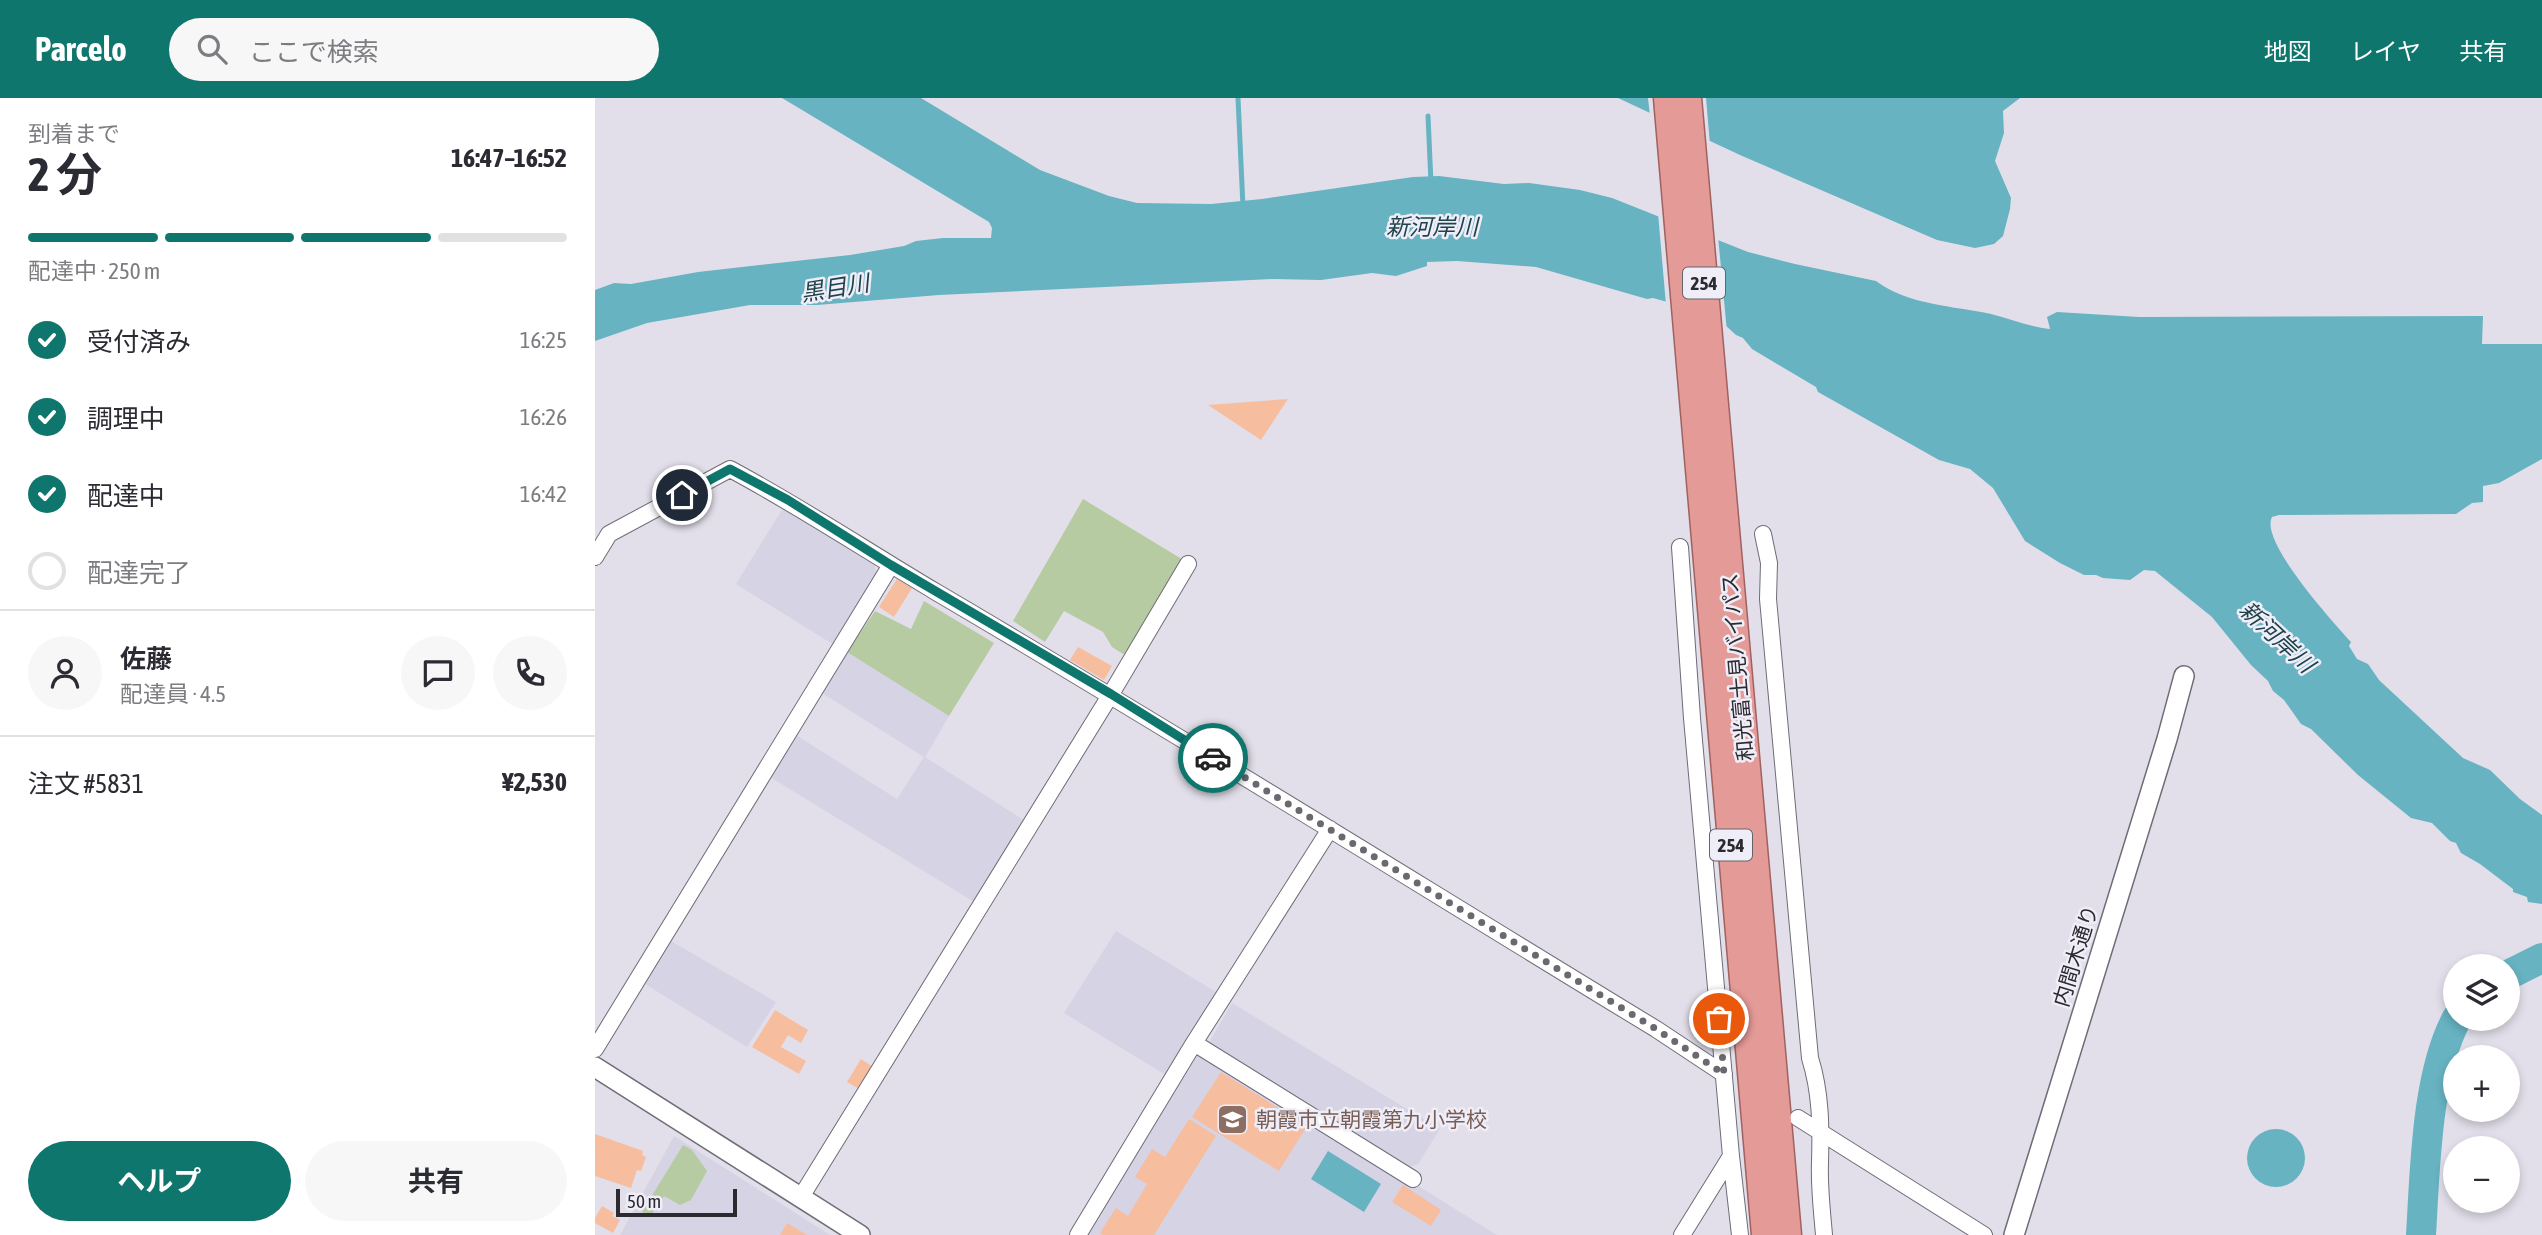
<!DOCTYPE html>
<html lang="ja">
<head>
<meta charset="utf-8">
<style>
  body { margin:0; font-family:"Asap Condensed","Noto Sans JP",sans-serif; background:#f7f7f7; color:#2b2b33; height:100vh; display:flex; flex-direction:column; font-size:26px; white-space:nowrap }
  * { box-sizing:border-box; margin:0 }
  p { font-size:23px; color:#7c7c81 }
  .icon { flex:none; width:38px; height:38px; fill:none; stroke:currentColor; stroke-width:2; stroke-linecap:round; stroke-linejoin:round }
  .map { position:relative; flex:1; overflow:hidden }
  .drawer { display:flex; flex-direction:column; background:#fff; width:595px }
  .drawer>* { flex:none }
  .tools { position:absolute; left:1848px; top:856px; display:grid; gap:14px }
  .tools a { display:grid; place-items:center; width:77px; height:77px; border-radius:50%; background:#fff; box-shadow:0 4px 10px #0003; font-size:35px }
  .scale { position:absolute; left:21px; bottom:18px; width:121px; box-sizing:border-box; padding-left:7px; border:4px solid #2b2a2e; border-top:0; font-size:19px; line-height:24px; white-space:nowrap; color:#2b2a2e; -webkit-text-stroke:5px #efedf8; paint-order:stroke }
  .pin { position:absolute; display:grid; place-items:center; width:60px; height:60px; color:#fff; margin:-30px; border:4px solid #fff; border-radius:50%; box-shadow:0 2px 7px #0007 }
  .courier { position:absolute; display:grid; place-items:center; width:70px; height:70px; margin:-35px; border:5px solid #0f766e; border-radius:50%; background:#fff; color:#222; box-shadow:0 2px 9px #0007 }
  .headline em { font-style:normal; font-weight:700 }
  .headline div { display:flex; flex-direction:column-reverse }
  .headline { display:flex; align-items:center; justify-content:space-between; height:119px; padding:0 28px }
  h1 { font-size:46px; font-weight:700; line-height:52px }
  .bar { display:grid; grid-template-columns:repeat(4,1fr); gap:10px 7px; align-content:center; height:84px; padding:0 28px }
  .bar i { height:9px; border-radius:5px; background:#e1e1e2 }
  .bar .on { background:#0f766e }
  .bar p { grid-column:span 4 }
  .line { display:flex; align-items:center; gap:18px; padding:0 28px; border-top:2px solid #e1e1e2 }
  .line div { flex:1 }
  .round { display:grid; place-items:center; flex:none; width:74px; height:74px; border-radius:37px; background:#f7f7f7 }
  ol { padding:0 28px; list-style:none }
  li { display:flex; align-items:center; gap:21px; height:77px }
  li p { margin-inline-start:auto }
  li .icon { padding:7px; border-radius:50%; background:#0f766e; color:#fff; stroke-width:4 }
  li:last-child { color:#7c7c81 }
  li i { width:38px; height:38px; border:4px solid #e1e1e2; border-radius:50% }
  .cta { display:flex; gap:14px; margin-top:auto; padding:14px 28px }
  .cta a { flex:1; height:80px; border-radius:42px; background:#0f766e; color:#fff; font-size:28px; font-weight:700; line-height:80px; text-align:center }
  .cta a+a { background:#f7f7f7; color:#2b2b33 }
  header { display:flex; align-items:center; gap:42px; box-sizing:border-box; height:98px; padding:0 35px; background:#0f766e; color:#fff }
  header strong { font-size:33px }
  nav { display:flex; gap:38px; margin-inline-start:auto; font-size:24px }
  .search { width:490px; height:63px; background:#f7f7f7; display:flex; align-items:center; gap:18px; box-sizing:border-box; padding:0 24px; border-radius:38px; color:#7c7c81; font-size:26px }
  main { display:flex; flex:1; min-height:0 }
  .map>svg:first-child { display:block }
</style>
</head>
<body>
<header>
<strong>Parcelo</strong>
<div class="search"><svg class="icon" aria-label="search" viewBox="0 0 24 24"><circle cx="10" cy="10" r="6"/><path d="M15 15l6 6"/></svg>ここで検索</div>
<nav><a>地図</a><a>レイヤ</a><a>共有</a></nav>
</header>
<main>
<section class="drawer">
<div class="headline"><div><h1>2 分</h1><p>到着まで</p></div><em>16:47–16:52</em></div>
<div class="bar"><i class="on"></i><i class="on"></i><i class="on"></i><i></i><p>配達中 · 250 m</p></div>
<ol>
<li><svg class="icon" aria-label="check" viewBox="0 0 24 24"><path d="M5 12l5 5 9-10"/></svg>受付済み<p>16:25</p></li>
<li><svg class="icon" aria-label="check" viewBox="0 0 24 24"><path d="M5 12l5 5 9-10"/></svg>調理中<p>16:26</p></li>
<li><svg class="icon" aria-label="check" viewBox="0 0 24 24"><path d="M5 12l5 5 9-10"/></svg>配達中<p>16:42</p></li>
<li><i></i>配達完了</li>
</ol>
<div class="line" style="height:126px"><a class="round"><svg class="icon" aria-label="person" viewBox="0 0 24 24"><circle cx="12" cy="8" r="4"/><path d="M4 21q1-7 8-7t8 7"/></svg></a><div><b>佐藤</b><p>配達員 · 4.5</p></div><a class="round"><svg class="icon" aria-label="chat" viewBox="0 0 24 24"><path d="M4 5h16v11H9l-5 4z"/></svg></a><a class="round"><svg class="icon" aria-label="phone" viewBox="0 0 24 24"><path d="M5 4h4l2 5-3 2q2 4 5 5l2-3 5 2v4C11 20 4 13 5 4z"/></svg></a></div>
<div class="line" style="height:91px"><div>注文 #5831</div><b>¥2,530</b></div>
<div class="cta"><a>ヘルプ</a><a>共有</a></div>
</section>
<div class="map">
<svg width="1947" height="1137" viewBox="0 0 1947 1137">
  <rect width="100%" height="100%" fill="#e2dfea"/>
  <path fill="#d6d3e4" d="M190,407L279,462L282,481L239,547L141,486Z
    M252,554L354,618L330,659L432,724L381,805L175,679L201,637L302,701L329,659L227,595Z
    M521,833L621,894L574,979L469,915Z
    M76,843L181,904L152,949L50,886Z
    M637,905L845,1031L823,1066L814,1069L612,948Z
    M603,957L820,1086L902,1137H492Z
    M79,1038L235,1137H25Z"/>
  <path fill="#b7cba2" d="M488,401L590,463L533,555L528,556L517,549L508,534L469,513L450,544L418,523Z
    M329,503L399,545L354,618L252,554L280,513L316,531Z
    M88,1047L97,1052L112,1073L96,1102L85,1107L69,1098L55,1119L47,1114Z"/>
  <path fill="#67b3c2" d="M187,0H326L445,72L514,98L542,105L616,106L667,101L818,79L844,78L909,86L934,85L985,92L1017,100L1153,154L1200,166L1281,183C1313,207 1359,208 1396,216C1416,221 1435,229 1455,231L1452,219L1462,214L1544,219L1888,218L1887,246H1947V361L1904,385L1888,388V404L1877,405L1861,416L1684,417L1677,419C1664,443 1738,524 1756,544L1754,548L1762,561L1773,566L1784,582L1868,660L1895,672L1925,701L1947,717V806L1933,804L1932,799L1918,794V791L1885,766L1866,755L1861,745L1855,743L1837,725L1816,720L1763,677L1716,631L1706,626L1689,602L1678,593L1673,583L1656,567L1617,519L1560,473L1549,472L1535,482L1508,480L1501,477H1489L1465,465L1430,443L1398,390L1375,371L1344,362L1223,294L1221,289L1157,251L1148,240L1141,237L1129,226L1076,205L1058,200L1052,201L941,169L862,163L832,164V168L801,178L777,175L726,182L679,181L344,197L222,207H155L52,225L0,243V192L19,185L36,186L103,174L255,157L309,148L321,143L348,140H396L397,130L394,124Z
    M1023,0H1425L1408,13L1409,35L1400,63L1416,100L1415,111L1408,138L1399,146L1380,150L1342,142L1145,57Z
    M1652 1060a29 29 0 1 1 58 0a29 29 0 1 1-58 0Z
    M733,1053L786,1086L769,1114L716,1081Z"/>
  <path fill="#e2dfea" d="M1053,0H1111L1115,47L1055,18Z
    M1063,115L1123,138L1132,234L1127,229L1071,207Z"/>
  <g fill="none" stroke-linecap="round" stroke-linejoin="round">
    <path stroke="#67b3c2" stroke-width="5" d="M643,0L648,109
      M833,18L836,85"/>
    <path stroke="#67b3c2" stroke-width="30" d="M1913,877L1947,860
      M1826,1137C1830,1073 1831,977 1862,920"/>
  </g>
  <path fill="#f6bd9f" d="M693,301L666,342L613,307Z
    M302,481L317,490L299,519L284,509Z
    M483,549L517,568L509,582L475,562Z
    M180,912L213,932L206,945L193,937L186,949L211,963L204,976L157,949Z
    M266,961L278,969L264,991L252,984Z
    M626,974L712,1028L684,1073L597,1019Z
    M594,1021L621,1038L559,1137H508L505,1135L521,1110L533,1118L552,1086L540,1079L557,1051L570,1059Z
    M0,1036L48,1053L47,1057L51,1059L46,1073L42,1072L36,1090L0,1078Z
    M808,1087L846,1112L836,1128L797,1104Z
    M7,1108L19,1115L17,1118L25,1122L18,1135L0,1125V1120Z
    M192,1125L212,1137H185Z"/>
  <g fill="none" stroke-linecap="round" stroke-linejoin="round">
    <defs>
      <path id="minor" d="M1168,436L1174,465L1173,501L1215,960C1226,995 1226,1029 1225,1065C1224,1089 1227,1113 1229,1137
        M1085,449L1097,620L1136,1058L1087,1137
        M0,459L14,436L135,371C206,409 272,453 341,494C583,636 821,785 1061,931L1129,976
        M599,945L818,1081
        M0,951L296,467
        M1203,1020L1389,1137
        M1136,1058L1145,1137
        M206,1099L516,596L593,466
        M483,1137L599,945L735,731"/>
      <path id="tertiary" d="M0,969L265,1137
        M1419,1137L1572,641L1589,578"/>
      <path id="trunk" d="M1072,0L1170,1137
        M1093,0L1193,1137"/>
    </defs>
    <use href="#minor" stroke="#6e6c76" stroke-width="18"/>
    <use href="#tertiary" stroke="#6e6c76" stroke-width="22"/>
    <use href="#trunk" stroke="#9f6261" stroke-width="29"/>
    <use href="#minor" stroke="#fff" stroke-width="16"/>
    <use href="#tertiary" stroke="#fff" stroke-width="19"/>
    <use href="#trunk" stroke="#e49a96" stroke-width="26"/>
  </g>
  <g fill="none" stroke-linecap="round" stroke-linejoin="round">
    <path stroke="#6b6970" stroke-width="7" stroke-dasharray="0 12.6" d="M618,660L1061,931L1129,976L1124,921"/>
    <path stroke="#0f766e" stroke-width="9" d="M87,397L135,371L193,402L296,467L516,596L618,660"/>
  </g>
  <defs>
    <symbol id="school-square" viewBox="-11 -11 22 22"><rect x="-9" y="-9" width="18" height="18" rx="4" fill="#8d6e63" stroke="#efedf8"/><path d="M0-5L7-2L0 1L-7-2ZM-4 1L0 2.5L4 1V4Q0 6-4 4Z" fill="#fff"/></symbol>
  </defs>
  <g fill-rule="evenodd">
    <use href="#school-square" x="620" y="1004" width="35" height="35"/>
  </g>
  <g text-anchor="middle" stroke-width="5" stroke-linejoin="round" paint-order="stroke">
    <g fill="#efedf8" stroke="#66646b" stroke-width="2">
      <rect x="1088" y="169.5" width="42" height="31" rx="5"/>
      <rect x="1115" y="731.5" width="42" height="31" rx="5"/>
    </g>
    <g font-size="19" font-weight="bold" fill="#2b2a2e">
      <text x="1109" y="192">254</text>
      <text x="1136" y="754">254</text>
    </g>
    <g font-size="21" fill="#2b2a2e" stroke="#efedf8">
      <text transform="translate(1143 569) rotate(-95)" y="7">和光富士見バイパス</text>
      <text transform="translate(1481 858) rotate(-73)" y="7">内間木通り</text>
    </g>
    <g font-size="21" fill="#785e54" stroke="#efedf8" text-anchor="start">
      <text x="661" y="1029">朝霞市立朝霞第九小学校</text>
    </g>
    <g font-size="23" font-style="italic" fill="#1f434a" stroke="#efedf8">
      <text x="837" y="137">新河岸川</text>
      <text transform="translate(240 190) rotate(-9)" y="8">黒目川</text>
      <text transform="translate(1682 539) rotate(43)" y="8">新河岸川</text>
    </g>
  </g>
</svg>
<div class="tools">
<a><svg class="icon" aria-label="layers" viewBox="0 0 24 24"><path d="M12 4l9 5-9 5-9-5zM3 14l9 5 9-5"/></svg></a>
<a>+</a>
<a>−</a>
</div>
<div class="scale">50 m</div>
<div class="pin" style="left:1124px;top:921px;background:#ea580c"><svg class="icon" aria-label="bag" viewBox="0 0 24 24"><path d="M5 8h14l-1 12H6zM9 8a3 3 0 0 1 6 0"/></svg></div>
<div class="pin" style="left:87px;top:397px;background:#1f2937"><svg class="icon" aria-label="home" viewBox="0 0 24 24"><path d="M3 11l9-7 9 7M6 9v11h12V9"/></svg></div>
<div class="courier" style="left:618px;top:660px"><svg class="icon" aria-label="car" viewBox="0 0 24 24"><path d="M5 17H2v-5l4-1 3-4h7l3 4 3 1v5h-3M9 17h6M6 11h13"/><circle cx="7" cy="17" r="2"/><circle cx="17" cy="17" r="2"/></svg></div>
</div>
</main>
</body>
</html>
